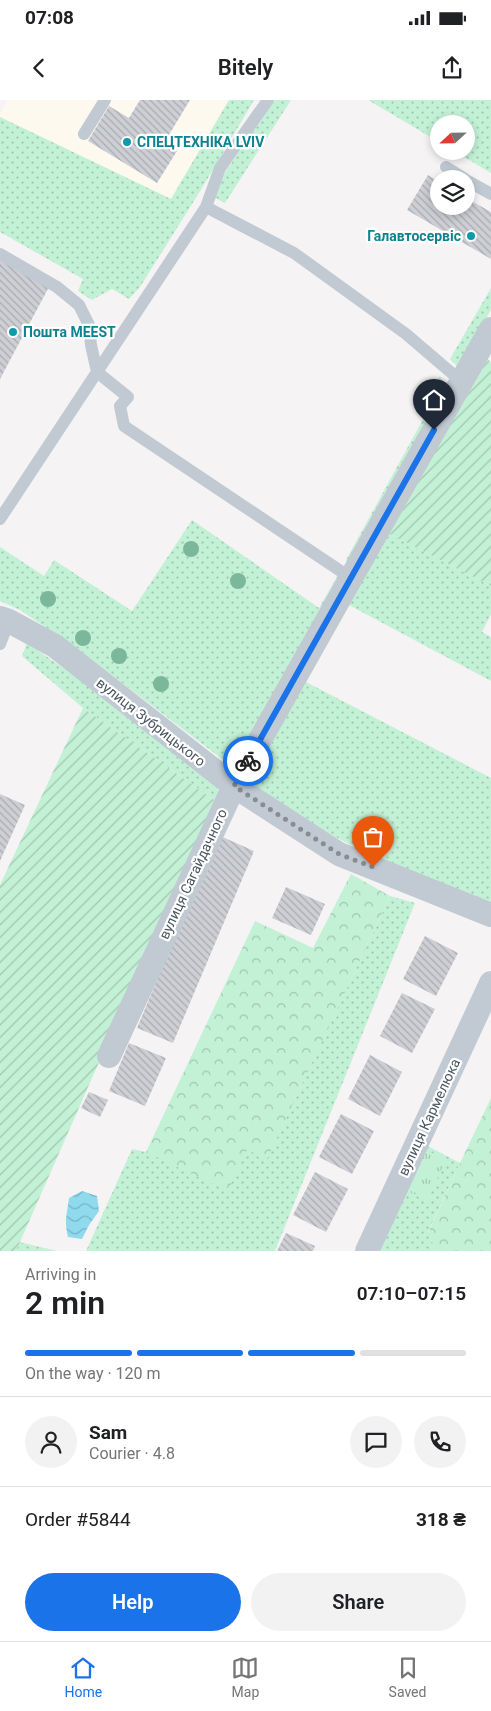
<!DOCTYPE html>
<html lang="en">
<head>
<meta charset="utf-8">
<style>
  body { margin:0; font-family:Roboto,sans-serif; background:#f2f2f2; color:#202124; height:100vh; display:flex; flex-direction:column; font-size:19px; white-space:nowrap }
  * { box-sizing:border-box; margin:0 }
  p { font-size:16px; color:#757577 }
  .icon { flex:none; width:28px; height:28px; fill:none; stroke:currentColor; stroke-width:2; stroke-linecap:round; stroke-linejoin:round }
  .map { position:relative; height:1151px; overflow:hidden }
  .details { display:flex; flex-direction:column; background:#fff; flex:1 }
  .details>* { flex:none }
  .needle { width:32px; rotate:248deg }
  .tools { position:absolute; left:430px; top:15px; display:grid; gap:10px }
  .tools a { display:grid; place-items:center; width:45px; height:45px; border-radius:50%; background:#fff; box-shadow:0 2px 8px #0003; font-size:25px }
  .pin { position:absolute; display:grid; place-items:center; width:42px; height:42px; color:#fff; margin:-51px -21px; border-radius:50% 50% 50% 0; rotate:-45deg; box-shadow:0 0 5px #0007 }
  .pin .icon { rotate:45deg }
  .courier { position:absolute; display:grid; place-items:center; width:50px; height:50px; margin:-25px; border:4px solid #1a73e8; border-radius:50%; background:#fff; color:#222; box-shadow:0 1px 6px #0007 }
  .head em { font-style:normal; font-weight:600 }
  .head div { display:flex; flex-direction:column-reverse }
  .head { display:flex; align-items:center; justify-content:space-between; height:85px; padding:0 25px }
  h1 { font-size:32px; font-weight:600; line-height:38px }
  .bar { display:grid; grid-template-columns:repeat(4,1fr); gap:8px 5px; align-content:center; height:60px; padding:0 25px }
  .bar i { height:6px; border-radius:4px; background:#e0e0e0 }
  .bar .on { background:#1a73e8 }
  .bar p { grid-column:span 4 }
  .line { display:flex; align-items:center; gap:12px; padding:0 25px; border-top:1px solid #e0e0e0 }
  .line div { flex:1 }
  .round { display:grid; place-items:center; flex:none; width:52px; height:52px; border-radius:26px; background:#f2f2f2 }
  .button { display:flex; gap:10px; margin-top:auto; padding:10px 25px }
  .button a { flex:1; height:58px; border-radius:30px; background:#1a73e8; color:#fff; font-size:20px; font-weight:600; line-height:58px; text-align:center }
  .button a+a { background:#f2f2f2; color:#202124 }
  .status { display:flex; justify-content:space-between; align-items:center; height:35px; padding:0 25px; background:#fff; direction:ltr }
  .status svg { height:14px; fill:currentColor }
  header { display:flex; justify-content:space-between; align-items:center; height:65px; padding:0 25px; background:#fff; font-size:22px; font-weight:600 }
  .dock { display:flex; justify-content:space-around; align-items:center; height:70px; border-top:1px solid #e0e0e0; background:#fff; font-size:14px; color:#757577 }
  .dock a { display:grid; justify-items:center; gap:2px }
  .dock .on { color:#1a73e8 }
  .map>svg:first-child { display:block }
</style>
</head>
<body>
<div class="status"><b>07:08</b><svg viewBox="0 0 49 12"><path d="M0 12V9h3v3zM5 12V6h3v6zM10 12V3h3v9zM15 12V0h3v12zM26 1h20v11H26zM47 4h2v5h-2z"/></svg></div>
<header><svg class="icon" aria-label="back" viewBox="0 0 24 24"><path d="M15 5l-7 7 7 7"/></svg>Bitely<svg class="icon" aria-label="share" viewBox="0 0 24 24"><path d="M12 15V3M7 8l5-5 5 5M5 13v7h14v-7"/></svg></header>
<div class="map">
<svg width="491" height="1151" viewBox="0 0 491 1151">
  <defs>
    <pattern id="grass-dots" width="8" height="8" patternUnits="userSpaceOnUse" patternTransform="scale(1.25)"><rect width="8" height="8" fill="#c3f1d5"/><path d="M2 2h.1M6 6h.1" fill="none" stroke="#a0c6b0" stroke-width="1.8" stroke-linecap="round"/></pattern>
    <pattern id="forest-crowns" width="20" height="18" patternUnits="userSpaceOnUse" patternTransform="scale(1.25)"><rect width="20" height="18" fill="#c3f1d5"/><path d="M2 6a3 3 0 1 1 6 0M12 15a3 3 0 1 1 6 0" fill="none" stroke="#a0c6b0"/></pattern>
    <pattern id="park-tufts" width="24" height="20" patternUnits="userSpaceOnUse" patternTransform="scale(1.25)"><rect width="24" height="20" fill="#c3f1d5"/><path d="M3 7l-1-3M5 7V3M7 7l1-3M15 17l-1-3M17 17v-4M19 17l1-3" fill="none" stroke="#a0c6b0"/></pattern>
    <pattern id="garden-furrows" width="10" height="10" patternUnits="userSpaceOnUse" patternTransform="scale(1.25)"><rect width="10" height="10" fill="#c3f1d5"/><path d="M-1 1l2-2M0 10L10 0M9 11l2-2" fill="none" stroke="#a0c6b0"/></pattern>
    <pattern id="water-waves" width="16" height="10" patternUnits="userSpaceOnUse" patternTransform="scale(1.25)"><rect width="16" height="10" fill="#90daee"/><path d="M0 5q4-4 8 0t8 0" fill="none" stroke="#78b4c4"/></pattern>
    <pattern id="building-back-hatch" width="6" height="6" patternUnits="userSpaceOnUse" patternTransform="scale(1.25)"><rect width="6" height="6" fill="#cdcfd5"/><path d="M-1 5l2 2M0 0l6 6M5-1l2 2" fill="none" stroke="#a8abb0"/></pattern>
  </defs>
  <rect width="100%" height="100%" fill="#f5f3f3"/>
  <path fill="#fdf9ef" d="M8,0H229L171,99L0,17V13Z"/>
  <path fill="url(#grass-dots)" d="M229,0H254L202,88L140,187L129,199L112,189L92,200L78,191L83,179L0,132V17L171,99Z
    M275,0H291L225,103L214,97L226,71Z
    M368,0H491V73L454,51H466V24H439V42Z
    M491,188V210L458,267L450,259Z
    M440,276L446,291L348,469L346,460L426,314L420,310Z
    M192,420L319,508L339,473L341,479L241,655L234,660L222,659L75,547L20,510L0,501V447L44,476L54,460L132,511Z
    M386,432L491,486V514L482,532L491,537V581L349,505Z
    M27,543L97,591L215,685L222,695L220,704L83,608L22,556Z
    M306,582L491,678V804C448,787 405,771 363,751C324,733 287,708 251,683V677Z
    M390,796L415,803L275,1151H86L132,1049L146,1052L247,1049L267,1058Z
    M424,1044L460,1063L428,1132L436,1151H373Z
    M19,1142L57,1151H16Z"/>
  <path fill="url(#forest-crowns)" d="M351,774L390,796L267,1059L247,1050L228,1091L146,1052L255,821L313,848Z
    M491,998V1151H436L428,1133L460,1063Z"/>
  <path fill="url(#park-tufts)" d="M423,1049L446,1059L428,1100L405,1090Z"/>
  <path fill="url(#garden-furrows)" d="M486,256L491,263V486L386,432Z
    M83,608L220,704L96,969L16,1151H0V785Z"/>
  <path fill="url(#water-waves)" d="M82,1091L97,1096L99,1111L89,1125L82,1139L68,1137C64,1119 67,1115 69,1098Z"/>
  <path fill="url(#building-back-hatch)" d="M140,0H190L164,43L177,51L157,83L88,41L109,6L129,18Z
    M428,75L439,82V106H466V98L491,112V159L407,110Z
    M0,157L50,185L0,279Z
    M0,694L25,705L0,761Z
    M218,735L254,751L173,943L137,928Z
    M286,787L325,804L311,835L272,818Z
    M425,836L458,853L436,896L403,879Z
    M402,893L435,909L412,953L380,936Z
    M129,943L166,958L145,1006L109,991Z
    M370,955L402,972L380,1016L348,999Z
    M89,992L108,1000L100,1017L81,1008Z
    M341,1014L374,1031L352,1074L319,1057Z
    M315,1072L348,1089L326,1132L293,1115Z
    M286,1133L315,1146L313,1151H277Z"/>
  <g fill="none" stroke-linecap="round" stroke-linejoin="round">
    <path stroke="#c1cad2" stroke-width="12" d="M268,0L220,68L206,107L97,272L128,297L120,306L124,326L351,478
      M84,34L105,0
      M446,67L465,79
      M466,80L491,94
      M206,107L294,153L406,234L461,281
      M0,154L57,187L79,205L89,225L91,245L97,272L0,419
      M0,544L9,521"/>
    <path stroke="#c1cad2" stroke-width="24" d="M0,518L9,521L55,546L234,686L339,754L491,815
      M109,956L234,686L491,229
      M367,1151L491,883"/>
  </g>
  <g fill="#7bb799">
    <circle cx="191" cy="449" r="8"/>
    <circle cx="238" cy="481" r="8"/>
    <circle cx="48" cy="499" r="8"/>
    <circle cx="83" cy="538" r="8"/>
    <circle cx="119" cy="556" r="8"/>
    <circle cx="161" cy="584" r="8"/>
  </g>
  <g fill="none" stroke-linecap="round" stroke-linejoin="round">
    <path stroke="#868d94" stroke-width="5" stroke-dasharray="0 9" d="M248,661L234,686L339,754L373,767"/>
    <path stroke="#1a73e8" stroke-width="6" d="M248,661L434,330"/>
  </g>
  <g fill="#0f9aa8" stroke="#fff" stroke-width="2">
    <circle cx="127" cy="42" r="5"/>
    <circle cx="471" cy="136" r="5"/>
    <circle cx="13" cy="232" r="5"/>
  </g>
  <g text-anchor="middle" stroke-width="4.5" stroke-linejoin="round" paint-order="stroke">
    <g font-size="14" font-weight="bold" fill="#0d838f" stroke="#fff" text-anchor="start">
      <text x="137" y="47">СПЕЦТЕХНІКА LVIV</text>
      <text x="461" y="141" text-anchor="end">Галавтосервіс</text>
      <text x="23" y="237">Пошта MEEST</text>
    </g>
    <g font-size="14" fill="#4a5661" stroke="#fff">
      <text transform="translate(151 622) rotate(38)" y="5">вулиця Зубрицького</text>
      <text transform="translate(193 774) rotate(-65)" y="5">вулиця Сагайдачного</text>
      <text transform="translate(429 1017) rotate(-65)" y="5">вулиця Кармелюка</text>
    </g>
  </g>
</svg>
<div class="tools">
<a><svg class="needle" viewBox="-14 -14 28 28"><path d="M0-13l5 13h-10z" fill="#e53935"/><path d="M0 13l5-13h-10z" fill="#757577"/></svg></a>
<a><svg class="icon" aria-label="layers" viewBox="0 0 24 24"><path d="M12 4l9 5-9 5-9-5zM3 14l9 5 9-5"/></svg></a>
</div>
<div class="pin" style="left:373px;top:767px;background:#ea580c"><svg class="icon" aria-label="bag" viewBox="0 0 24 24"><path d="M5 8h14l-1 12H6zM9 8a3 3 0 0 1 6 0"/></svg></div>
<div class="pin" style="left:434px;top:330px;background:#1f2937"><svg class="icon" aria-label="home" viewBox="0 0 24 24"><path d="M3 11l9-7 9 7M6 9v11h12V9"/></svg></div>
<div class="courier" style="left:248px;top:661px"><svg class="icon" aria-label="bike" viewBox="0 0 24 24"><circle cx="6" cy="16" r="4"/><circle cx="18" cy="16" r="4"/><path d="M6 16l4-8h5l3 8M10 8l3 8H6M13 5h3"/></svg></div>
</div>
<section class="details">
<div class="head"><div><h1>2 min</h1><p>Arriving in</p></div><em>07:10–07:15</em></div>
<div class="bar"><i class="on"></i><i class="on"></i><i class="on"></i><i></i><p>On the way · 120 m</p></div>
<div class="line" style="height:90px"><a class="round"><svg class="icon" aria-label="person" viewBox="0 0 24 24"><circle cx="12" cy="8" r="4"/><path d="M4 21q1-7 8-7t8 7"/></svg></a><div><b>Sam</b><p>Courier · 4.8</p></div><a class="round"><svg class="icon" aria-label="chat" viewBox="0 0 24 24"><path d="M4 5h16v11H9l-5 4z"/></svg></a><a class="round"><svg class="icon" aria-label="phone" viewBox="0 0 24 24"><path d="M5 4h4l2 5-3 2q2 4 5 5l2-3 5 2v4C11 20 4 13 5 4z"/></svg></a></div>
<div class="line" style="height:65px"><div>Order #5844</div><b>318 ₴</b></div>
<div class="button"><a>Help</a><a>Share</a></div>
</section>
<nav class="dock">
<a class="on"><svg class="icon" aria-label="home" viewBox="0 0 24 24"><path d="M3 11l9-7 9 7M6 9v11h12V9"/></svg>Home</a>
<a><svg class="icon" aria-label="map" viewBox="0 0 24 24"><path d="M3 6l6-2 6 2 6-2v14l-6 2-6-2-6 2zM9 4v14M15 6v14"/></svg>Map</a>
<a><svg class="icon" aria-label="saved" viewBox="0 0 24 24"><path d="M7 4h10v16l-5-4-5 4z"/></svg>Saved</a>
</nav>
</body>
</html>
